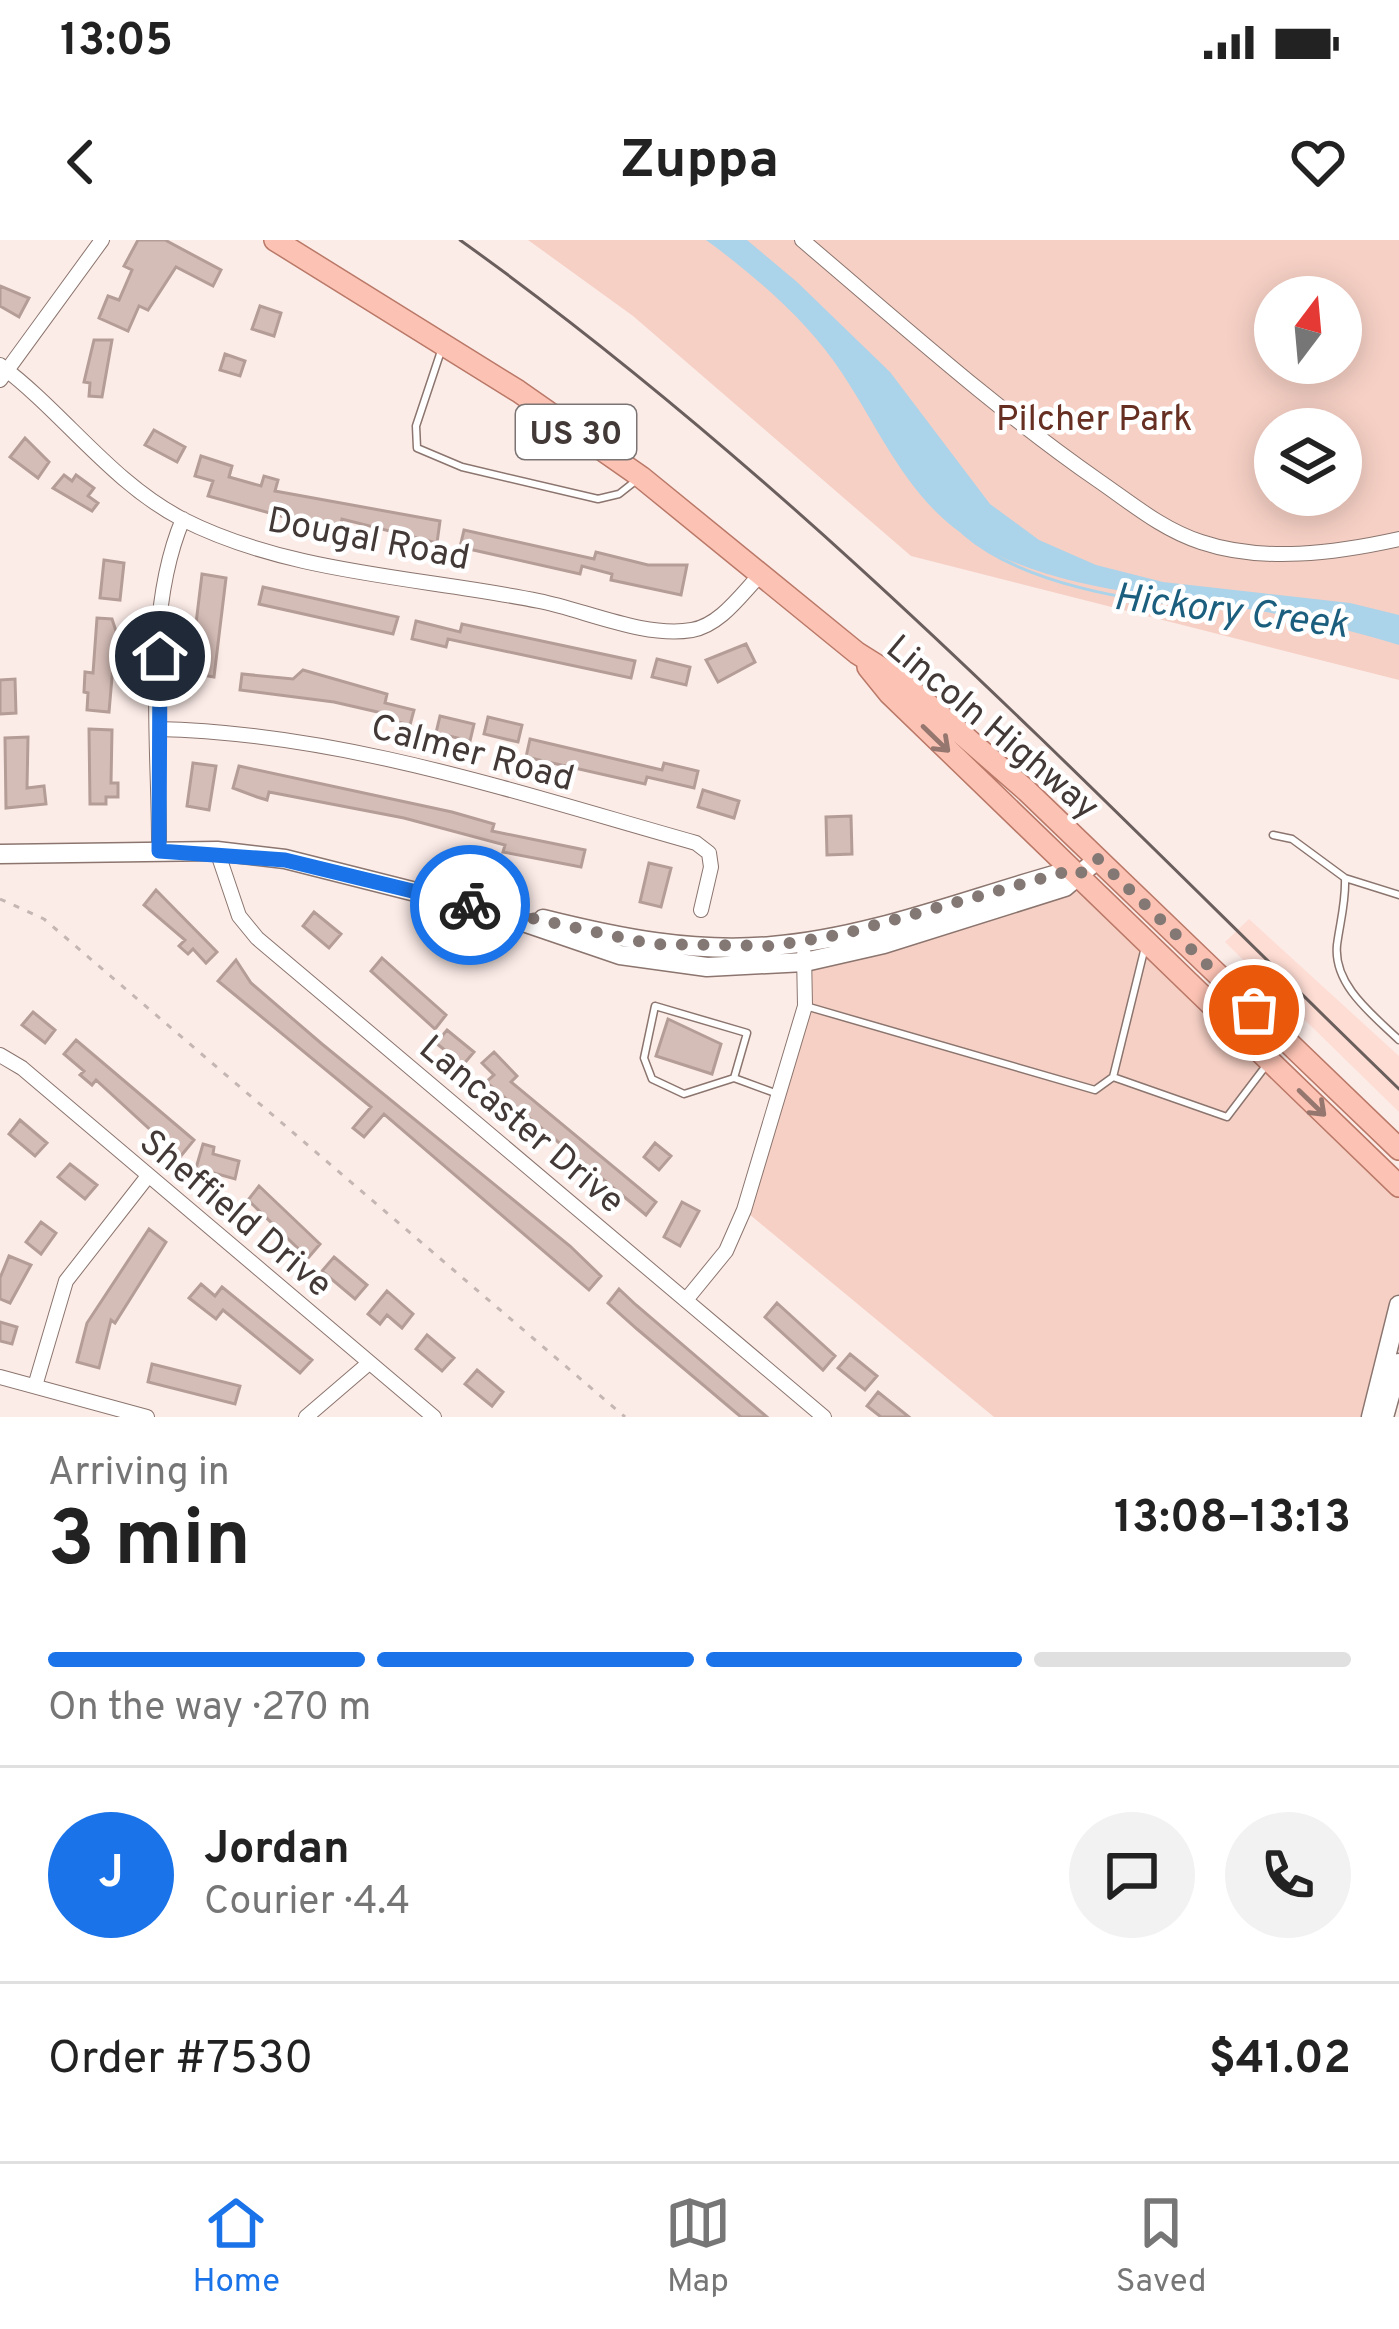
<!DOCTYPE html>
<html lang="en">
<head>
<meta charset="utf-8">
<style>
  body { margin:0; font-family:Overpass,sans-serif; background:#f2f2f2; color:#222; height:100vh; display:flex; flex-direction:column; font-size:45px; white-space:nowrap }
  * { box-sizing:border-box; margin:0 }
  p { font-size:39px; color:#767676 }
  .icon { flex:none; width:66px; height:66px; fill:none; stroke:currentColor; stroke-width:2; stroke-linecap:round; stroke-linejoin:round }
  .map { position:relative; height:1177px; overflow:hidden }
  .details { display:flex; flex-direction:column; background:#fff; flex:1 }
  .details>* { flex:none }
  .needle { width:78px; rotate:16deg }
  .buttons { position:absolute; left:1254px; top:36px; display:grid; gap:24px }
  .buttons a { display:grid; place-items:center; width:108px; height:108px; border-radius:50%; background:#fff; box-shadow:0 6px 30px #0003; font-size:60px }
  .pin { position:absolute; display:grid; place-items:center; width:102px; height:102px; color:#fff; margin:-51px; border:6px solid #fff; border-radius:50%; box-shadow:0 3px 12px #0007 }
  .courier { position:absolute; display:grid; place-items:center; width:120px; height:120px; margin:-60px; border:9px solid #1a73e8; border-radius:50%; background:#fff; color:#222; box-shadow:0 3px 15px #0007 }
  .summary em { font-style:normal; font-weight:700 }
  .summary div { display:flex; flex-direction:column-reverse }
  .summary { display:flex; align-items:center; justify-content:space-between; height:204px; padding:0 48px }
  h1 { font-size:78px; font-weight:700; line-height:90px }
  .bar { display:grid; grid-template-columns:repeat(4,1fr); gap:18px 12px; align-content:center; height:144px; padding:0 48px }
  .bar i { height:15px; border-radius:9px; background:#e0e0e0 }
  .bar .current { background:#1a73e8 }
  .bar p { grid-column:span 4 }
  .line { display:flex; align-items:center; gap:30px; padding:0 48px; border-top:3px solid #e0e0e0 }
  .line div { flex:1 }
  .round { display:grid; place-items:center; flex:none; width:126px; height:126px; border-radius:63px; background:#f2f2f2 }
  .status { display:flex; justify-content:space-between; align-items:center; height:84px; padding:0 60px; background:#fff; direction:ltr }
  .status svg { height:33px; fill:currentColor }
  header { display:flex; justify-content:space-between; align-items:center; height:156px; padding:0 48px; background:#fff; font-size:54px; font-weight:700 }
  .tab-bar { display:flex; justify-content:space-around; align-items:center; height:168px; border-top:3px solid #e0e0e0; background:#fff; font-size:33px; color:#767676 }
  .tab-bar a { display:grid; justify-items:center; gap:6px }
  .tab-bar .current { color:#1a73e8 }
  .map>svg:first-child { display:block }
</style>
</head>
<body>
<div class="status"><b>13:05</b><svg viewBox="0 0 49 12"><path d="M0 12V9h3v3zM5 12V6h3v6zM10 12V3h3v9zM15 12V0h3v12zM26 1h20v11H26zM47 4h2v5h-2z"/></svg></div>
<header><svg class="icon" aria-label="back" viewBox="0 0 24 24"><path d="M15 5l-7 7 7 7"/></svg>Zuppa<svg class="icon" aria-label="heart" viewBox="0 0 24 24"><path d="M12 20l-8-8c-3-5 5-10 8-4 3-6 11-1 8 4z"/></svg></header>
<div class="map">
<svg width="1399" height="1177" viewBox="0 0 1399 1177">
  <rect width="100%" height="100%" fill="#fcece8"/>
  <path fill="#feddd4" d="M1249,679L1399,816V872L1225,702Z"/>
  <path fill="#f6d0c5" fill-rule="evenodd" d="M528,0H1399V440L911,316L633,76ZM1275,57H1341V123H1275ZM1275,189H1341V255H1275Z
    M1075,644L1399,953V1053L1370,1177H994L749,974L811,764L812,728Z"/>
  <path fill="#abd3ea" d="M706,0H747L797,42L890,132L990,264L1039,300L1096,325L1163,342L1350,363L1399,375V405C1356,392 1311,380 1266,372C1168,355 1033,352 953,287C903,247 877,186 842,133C808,81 755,36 706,0Z"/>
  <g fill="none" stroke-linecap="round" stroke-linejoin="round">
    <path stroke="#abd3ea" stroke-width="3" d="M963,293C1020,343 1134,364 1208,365"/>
  </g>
  <path fill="#d5bdb7" stroke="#b59d97" stroke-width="3" d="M138,0H165L221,30L213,46L176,27L148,70L139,66L128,91L99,78L108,56L119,60L132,30L124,26Z
    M0,46L29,58L19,77L0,66Z
    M260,66L281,73L274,96L252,89Z
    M94,100H112L102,157L89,156L90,143L84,142Z
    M225,114L245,121L240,136L220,130Z
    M154,190L185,207L177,222L145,205Z
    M25,198L49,222L38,238L10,217Z
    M201,216L232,226L229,237L261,246L264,236L278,240L275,251L440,281L437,303L342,279L339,292L208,256L213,241L195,236Z
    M64,235L72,241L76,235L94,248L88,256L98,263L92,271L53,248Z
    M464,290L594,319L596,312L648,325H687L681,355L611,340L612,334L582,326L580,334L460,307Z
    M104,320L124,323L120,360L100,358Z
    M202,334L226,338L214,437L190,433Z
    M263,347L398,377L393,394L259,364Z
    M97,378L112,379L116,391L109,472L87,470L88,453L84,452L85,432L93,433Z
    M416,381L460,392L462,384L635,421L631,438L448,399L446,407L412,399Z
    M746,404L755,422L718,442L706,420Z
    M657,419L690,427L686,445L652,437Z
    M303,430L387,454L385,463L414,470L410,485L394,481L395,476L334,462L240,450L242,434L293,439Z
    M15,439L16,473L0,474V440Z
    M440,476L474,484L470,501L436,493Z
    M488,477L522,485L518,502L484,494Z
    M89,489L112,490L111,543H118V557H106V564H90Z
    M28,497L27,548L44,546L46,564L6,568L5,498Z
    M530,499L662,530L664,523L698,531L694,548L647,537L645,544L526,517Z
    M193,523L216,526L209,570L187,566Z
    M239,526L452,572L494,584L492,591L585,610L581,627L503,612L505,605L404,578L269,552L267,560L257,557L233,548Z
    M703,550L739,561L734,578L698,567Z
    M851,576L852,614L827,615L826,577Z
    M649,623L671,628L661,667L640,662Z
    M156,650L217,712L206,723L193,709L188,714L179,706L185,700L144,665Z
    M314,672L341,694L329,708L303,686Z
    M382,718L446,775L435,789L371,731Z
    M236,720L251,743L322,804L570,1006L601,1036L589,1050L384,874L364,897L353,888L371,867L218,741Z
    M33,772L55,790L45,803L22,785Z
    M668,779L721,804L712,834L656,816Z
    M447,790L474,812L463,825L436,803Z
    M76,800L194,900L180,917L96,840L92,845L80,835L84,831L64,814Z
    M494,812L517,836L511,842L656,962L646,975L486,842L494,835L482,823Z
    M20,880L47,903L35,916L9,894Z
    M655,903L671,916L659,930L644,917Z
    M203,904L214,907L213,914L239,921L235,939L196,928Z
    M70,924L97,945L85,959L58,937Z
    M259,946L320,1004L308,1018L248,960Z
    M682,962L699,971L680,1006L664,997Z
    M41,982L56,993L41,1014L26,1002Z
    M149,989L166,1002L115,1083L111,1080L99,1128L77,1122L87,1083Z
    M9,1016L31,1025L10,1063L0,1059V1038Z
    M334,1017L367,1045L355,1059L322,1031Z
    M201,1044L215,1056L222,1047L312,1120L300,1133L223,1070L216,1079L189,1058Z
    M619,1049L636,1065L767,1177H741L637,1089L608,1063Z
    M387,1051L413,1074L402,1088L387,1075L380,1084L368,1074Z
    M777,1063L835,1116L823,1130L765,1077Z
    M0,1082L17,1087L12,1104L0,1101Z
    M427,1095L454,1118L442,1131L416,1109Z
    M850,1114L877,1136L865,1150L838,1128Z
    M152,1124L240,1146L235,1164L148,1142Z
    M477,1130L503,1152L492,1166L465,1144Z
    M878,1152L909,1177H881L867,1166Z"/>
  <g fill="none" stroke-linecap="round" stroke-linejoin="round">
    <defs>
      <path id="lane" d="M442,108L416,186L417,208L462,227L598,259L619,254L638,239
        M1273,595L1292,599L1345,638L1399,655
        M1345,638C1346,662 1340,682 1337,705C1333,745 1373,775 1399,800
        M809,767L1095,850L1113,837L1145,707
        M1113,837L1227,877L1268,823
        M734,838L684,854L652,839L644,818L655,766L747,793L734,838L775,853"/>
      <path id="street" d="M802,0C899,82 995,169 1099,241C1131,263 1163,290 1201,302C1263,323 1336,313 1399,299
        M0,125C63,172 111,242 182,279C290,334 421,337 539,361C585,370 644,398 692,390C721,385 742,353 762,333
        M0,140L102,0
        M157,489C342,493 518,553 696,603L709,613L711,627L701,670
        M159,611C160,507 142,375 183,279
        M217,611L239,676L257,698L824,1177
        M0,815L22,828L434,1177
        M686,1060L726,1011L744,970L805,766L804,714
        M0,1137L147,1177
        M35,1146L66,1041L148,936
        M306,1177L369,1123"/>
      <path id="secondary" d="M0,614L217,611L285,619L491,671L620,715L707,727L805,722L884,704L1065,647L1098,619
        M543,679C619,698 693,713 772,706C870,698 967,659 1061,633L1077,636
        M1371,1177L1399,1065
        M1384,1177L1399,1123"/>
      <path id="primary" d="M275,0L518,151L641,237L857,413L900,440L1027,551L1399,909
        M868,427L889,453L1399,946"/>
    </defs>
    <use href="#lane" stroke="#8b756e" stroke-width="9"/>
    <use href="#street" stroke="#8b756e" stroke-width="16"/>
    <use href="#secondary" stroke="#8b756e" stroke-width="21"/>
    <use href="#primary" stroke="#ba7968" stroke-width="24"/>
    <path stroke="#c4b6b2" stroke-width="3" stroke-dasharray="6 9" stroke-linecap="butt" d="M0,659L44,679L625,1177"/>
    <use href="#lane" stroke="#fff" stroke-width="6"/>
    <use href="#street" stroke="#fff" stroke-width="14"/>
    <use href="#secondary" stroke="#fff" stroke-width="18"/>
    <use href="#primary" stroke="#fcc3b4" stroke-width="21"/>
    <path stroke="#6a5f5d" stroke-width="3" d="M460,0C804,246 1096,556 1399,849"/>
  </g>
  <defs><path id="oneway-shaft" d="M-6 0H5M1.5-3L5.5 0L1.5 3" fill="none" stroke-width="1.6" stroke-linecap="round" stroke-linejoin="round" transform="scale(3)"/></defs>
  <g stroke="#96776f">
    <use href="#oneway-shaft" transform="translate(936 499) rotate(44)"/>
    <use href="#oneway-shaft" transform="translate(1312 863) rotate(44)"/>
  </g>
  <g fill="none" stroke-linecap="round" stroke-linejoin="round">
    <path stroke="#847875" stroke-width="12" stroke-dasharray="0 21.6" d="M470,665L652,704L772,706L843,694L1061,633L1077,636L1098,619L1254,770"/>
    <path stroke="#1a73e8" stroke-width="15" d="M160,416L159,611L285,620L470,665"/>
  </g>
  <g text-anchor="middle" stroke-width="9" stroke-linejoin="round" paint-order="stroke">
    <rect fill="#fff" stroke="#7b7473" stroke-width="3" x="516" y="165" width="120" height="54" rx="9"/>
    <g font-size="33" font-weight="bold" fill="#433937">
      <text x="576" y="204">US 30</text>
    </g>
    <g font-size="36" fill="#662f21" stroke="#fff">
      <text x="1094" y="190">Pilcher Park</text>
    </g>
    <g font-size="36" fill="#433937" stroke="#fff">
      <text transform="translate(369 297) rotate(11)" y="13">Dougal Road</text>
      <text transform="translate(994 486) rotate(40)" y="13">Lincoln Highway</text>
      <text transform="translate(473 511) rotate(15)" y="13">Calmer Road</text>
      <text transform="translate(523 883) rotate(40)" y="13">Lancaster Drive</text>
      <text transform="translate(237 972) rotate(40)" y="13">Sheffield Drive</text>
    </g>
    <g font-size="39" font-style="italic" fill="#1b5e7e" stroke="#fff">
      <text transform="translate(1231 369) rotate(7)" y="14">Hickory Creek</text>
    </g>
  </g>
</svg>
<div class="buttons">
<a><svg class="needle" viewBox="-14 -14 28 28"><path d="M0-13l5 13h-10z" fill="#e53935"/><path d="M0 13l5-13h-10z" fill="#767676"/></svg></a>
<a><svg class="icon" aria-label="layers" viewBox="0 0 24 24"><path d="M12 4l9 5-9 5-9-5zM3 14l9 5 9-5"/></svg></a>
</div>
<div class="pin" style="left:1254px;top:770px;background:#ea580c"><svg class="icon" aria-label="bag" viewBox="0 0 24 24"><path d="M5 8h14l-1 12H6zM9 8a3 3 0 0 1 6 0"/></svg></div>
<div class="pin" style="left:160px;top:416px;background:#1f2937"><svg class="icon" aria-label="home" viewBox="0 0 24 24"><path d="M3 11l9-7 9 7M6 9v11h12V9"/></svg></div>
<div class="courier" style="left:470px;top:665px"><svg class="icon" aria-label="bike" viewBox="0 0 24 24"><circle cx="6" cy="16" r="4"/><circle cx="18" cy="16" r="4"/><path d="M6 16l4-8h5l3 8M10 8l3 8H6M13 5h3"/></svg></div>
</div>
<section class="details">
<div class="summary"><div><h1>3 min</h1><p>Arriving in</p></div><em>13:08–13:13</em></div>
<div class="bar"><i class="current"></i><i class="current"></i><i class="current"></i><i></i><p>On the way · 270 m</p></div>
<div class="line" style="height:216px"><b class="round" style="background:#1a73e8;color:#fff">J</b><div><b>Jordan</b><p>Courier · 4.4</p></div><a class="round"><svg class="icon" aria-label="chat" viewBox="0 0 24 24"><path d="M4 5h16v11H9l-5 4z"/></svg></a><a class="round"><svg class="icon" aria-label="phone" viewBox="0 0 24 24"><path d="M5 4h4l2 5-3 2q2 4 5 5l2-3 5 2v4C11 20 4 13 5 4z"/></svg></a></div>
<div class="line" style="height:156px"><div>Order #7530</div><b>$41.02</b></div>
</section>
<nav class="tab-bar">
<a class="current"><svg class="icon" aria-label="home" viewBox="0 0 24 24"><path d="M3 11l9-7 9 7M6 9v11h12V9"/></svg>Home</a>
<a><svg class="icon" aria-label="map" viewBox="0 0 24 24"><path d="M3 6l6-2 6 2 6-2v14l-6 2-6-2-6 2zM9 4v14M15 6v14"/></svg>Map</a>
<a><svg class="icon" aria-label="saved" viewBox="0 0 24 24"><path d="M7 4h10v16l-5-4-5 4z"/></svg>Saved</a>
</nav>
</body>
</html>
